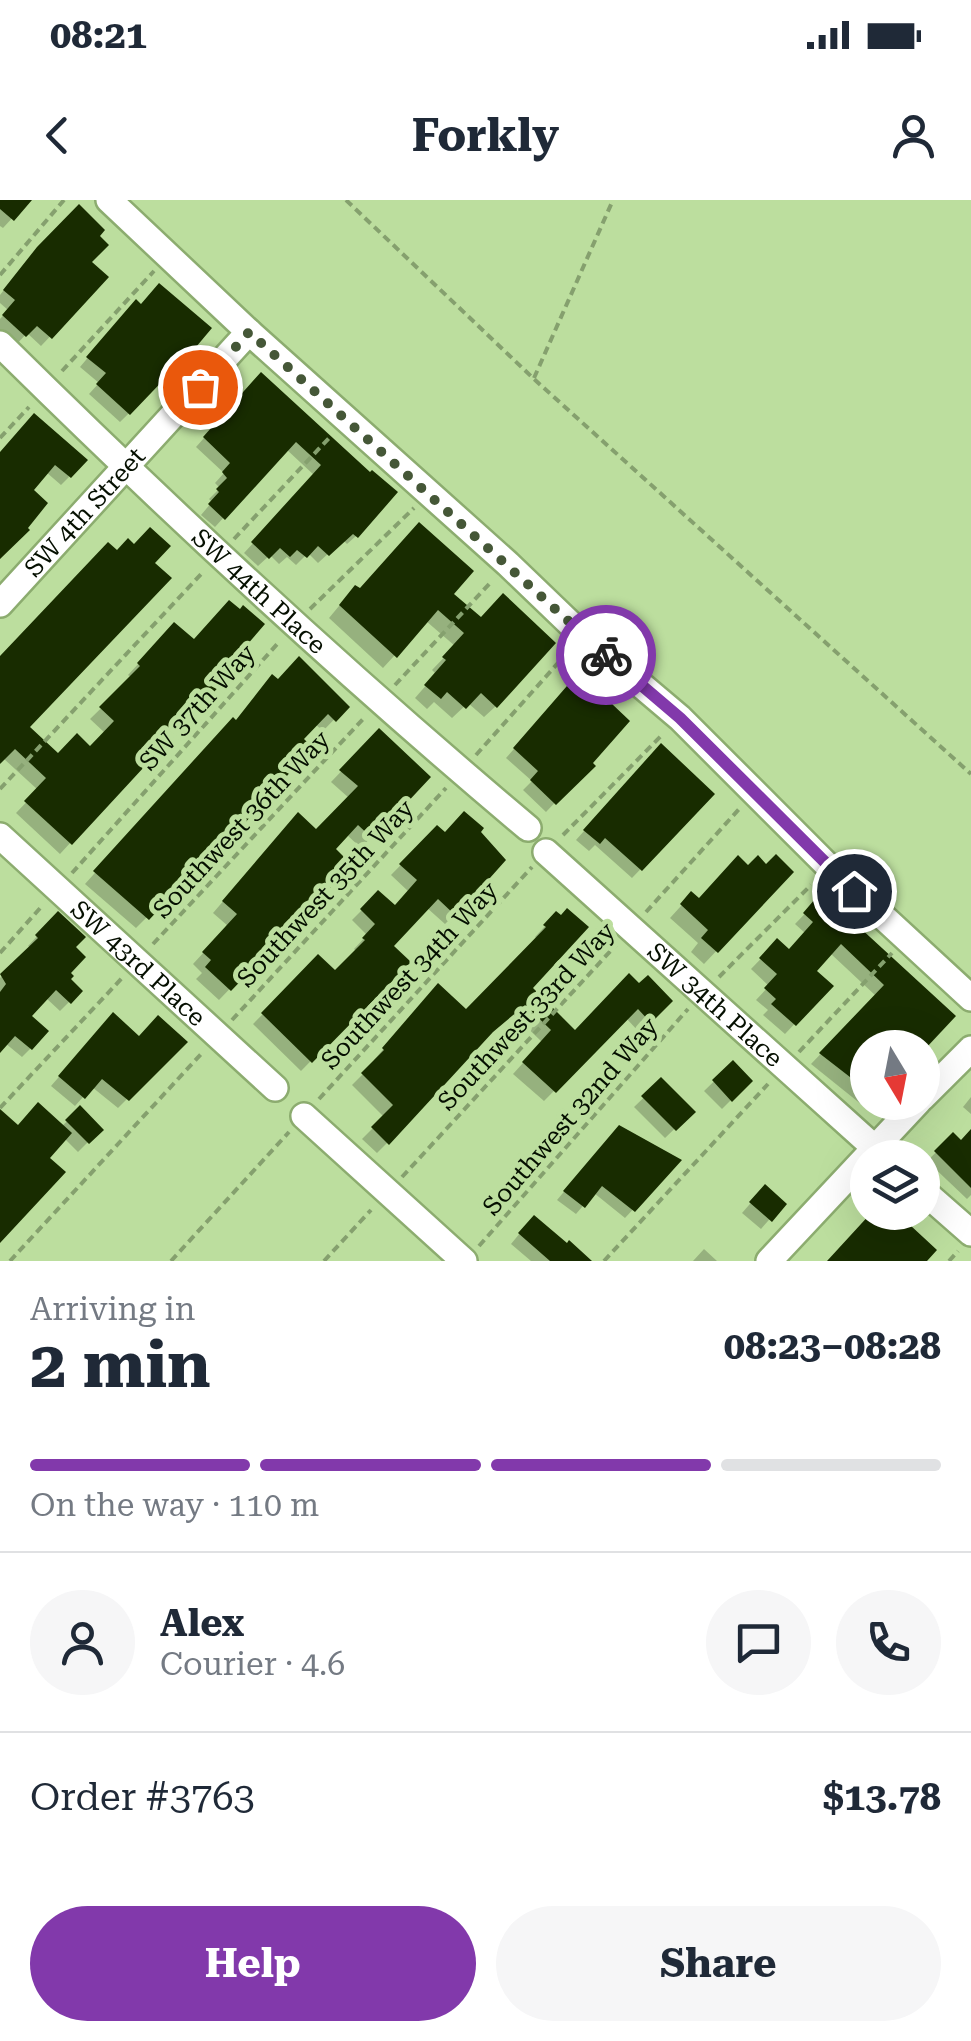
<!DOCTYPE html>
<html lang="en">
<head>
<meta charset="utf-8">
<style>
  body { margin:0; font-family:"Roboto Serif",serif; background:#f6f6f7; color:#1f2937; height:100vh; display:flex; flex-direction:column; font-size:38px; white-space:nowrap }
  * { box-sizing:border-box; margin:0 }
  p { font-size:32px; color:#747a83 }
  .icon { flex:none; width:55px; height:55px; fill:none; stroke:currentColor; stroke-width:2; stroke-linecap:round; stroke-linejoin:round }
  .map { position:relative; height:1061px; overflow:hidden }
  .drawer { display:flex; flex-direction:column; background:#fff; flex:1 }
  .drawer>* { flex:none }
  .needle { width:65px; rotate:170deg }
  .fabs { position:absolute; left:850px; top:830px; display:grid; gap:20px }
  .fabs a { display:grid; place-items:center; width:90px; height:90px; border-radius:50%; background:#fff; box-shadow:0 10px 40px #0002; font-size:50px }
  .pin { position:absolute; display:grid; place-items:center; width:85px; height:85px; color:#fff; margin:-42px; border:5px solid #fff; border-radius:50%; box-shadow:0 2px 10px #0007 }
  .courier { position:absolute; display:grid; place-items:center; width:100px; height:100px; margin:-50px; border:8px solid #8239ab; border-radius:50%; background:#fff; color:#222; box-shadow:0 2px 12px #0007 }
  .overview em { font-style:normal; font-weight:700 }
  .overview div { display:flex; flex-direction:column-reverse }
  .overview { display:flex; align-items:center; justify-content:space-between; height:170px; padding:0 30px }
  h1 { font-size:65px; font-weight:700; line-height:75px }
  .bar { display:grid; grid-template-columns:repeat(4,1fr); gap:15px 10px; align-content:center; height:120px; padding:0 30px }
  .bar i { height:12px; border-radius:8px; background:#e0e1e3 }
  .bar .on { background:#8239ab }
  .bar p { grid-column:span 4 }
  .line { display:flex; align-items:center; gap:25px; padding:0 30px; border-top:2px solid #e0e1e3 }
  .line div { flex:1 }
  .round { display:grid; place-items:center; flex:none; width:105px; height:105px; border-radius:52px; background:#f6f6f7 }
  .primary-button { display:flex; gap:20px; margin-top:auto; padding:20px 30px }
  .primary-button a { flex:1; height:115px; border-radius:60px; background:#8239ab; color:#fff; font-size:40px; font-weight:700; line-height:115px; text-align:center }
  .primary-button a+a { background:#f6f6f7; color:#1f2937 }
  .status { display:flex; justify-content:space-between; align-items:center; height:70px; padding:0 50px; background:#fff; direction:ltr }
  .status svg { height:28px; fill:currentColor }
  header { display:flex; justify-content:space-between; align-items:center; height:130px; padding:0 30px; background:#fff; font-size:45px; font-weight:700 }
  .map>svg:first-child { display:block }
</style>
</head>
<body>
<div class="status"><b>08:21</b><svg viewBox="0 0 49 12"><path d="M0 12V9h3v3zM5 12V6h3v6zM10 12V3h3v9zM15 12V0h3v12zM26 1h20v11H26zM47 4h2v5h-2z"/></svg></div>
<header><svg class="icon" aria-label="back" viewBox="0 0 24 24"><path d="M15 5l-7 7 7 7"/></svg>Forkly<svg class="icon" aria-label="person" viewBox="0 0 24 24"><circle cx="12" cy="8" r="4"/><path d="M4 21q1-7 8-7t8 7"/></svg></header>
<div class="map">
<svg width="971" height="1061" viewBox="0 0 971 1061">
  <rect width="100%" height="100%" fill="#bcde9e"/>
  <path fill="#0003" d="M0,0H29L3,28L0,26Z
    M28,59L89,62L60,126L41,146L27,133L16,145L0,130V119L8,110L0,103V95Z
    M127,111L208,129L173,170L120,222L89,194L99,183L80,167Z
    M252,184L370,276L356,336L347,344L343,340L318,363L308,353L296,365L287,357L279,364L270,355L258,366L244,353L315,276L286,249L215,327L201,315L212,302L209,299L220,288L215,283L224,273L196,247Z
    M34,216L69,277L61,285L46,272L30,290L0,356V253Z
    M450,394L496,506L484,517L468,503L452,518L434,502L427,509L415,498L436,474L432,470L455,446L426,421L383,468L329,418L344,400Z
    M164,436L193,442L243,446L250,452L182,523L175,517L159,534L165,540L60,654L16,613L38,590L3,558L0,561V458L27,526L58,556L90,549L105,533L90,519L132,478L128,475Z
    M572,483L607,504L566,591L546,612L523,590L532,581L506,558Z
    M346,507L323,531L315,524L300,539L233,632L202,659L198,655L184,673L188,676L136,728L85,684L222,531L235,522Z
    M379,532L427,577L361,648L346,634L332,649L349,665L219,800L196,779L202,773L193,764L228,726L213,713L288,626L316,632L349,598L331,582Z
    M652,555L712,595L632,678L595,645L589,651L576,640Z
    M437,628L455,714L445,724L426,707L390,746L408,762L301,871L253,824L318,758L335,773L357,752L354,749L367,735L352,720L378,694L394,708L409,692L391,675Z
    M766,667L791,672L704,764L691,752L698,743L670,718L691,695L698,701L748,668Z
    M822,696L952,816L922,849L868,848V902H873L867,909L811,864L876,796L830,753L814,772L830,786L785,834L763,815L768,810L756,800L769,786L751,769L777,742L788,752L805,733L795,724Z
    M58,714L73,747L67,779L80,791L60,811L46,798L29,817L30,849L22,857L5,843L0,849V778L31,748L28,746Z
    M556,714L529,788L575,833L639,786L670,801L639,832L626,818L544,901L513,874L542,842L513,814L481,840L428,902L377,953L362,939L384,917L352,885L375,862L374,860L428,797L466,812L537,739L535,737Z
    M105,824L137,889L118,908L92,887L75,906L51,886Z
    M733,863L750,881L722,909L704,891Z
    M661,881L692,912L665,938L634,907Z
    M971,897V914L963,907Z
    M80,909L100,930L78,952L64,938L47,958L0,1041V936L18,928L61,927Z
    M971,932V995L967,999L927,961L953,936L961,943Z
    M611,936L678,961L625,1018L594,993L576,1014L557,1000Z
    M756,997L783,1004L761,1029L742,1013Z
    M525,1027L585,1061H531L511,1044Z
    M704,1049L717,1061H693Z"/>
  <path fill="#182c00" d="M0,0H32L14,21L0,9Z
    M79,4L105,30L100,36L109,45L92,62L109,77L52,139L37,126L26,137L2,115L15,100L3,90L37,47Z
    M159,83L212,128L175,172L173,170L130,215L96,184L106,173L86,157L136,99L141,104Z
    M261,172L370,272L372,270L398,292L358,338L353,334L329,356L318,346L307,358L297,350L290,357L280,348L269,359L251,342L321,265L296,242L225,320L208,304L219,292L216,289L227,278L222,272L230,263L203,237Z
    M34,213L88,260L71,278L55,265L34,290L48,303L28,328L30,330L0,359V252Z
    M419,322L474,371L454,394L481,417L503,393L556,443L497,508L481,493L466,509L447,492L441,499L424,485L446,460L442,457L464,433L438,410L397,458L339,405L355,385L360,388Z
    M150,327L171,346L155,363L172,378L30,527L58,553L77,533L90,546L114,521L99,507L140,466L137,463L174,422L194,439L229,400L240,409L243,405L265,424L246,446L254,452L251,457L236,473L233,471L194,514L187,508L163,534L169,540L72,645L24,601L46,578L15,549L0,564V456L108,342L117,350L128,338L134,344Z
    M299,456L350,507L336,522L328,514L304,539L308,543L298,553L303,558L235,634L231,631L215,650L210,646L187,672L191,675L149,720L93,671L233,517L236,520L272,474L278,479Z
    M580,471L613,500L611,503L630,521L593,563L596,566L556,605L530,580L538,571L513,548Z
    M379,528L431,577L373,639L358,625L336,649L352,665L231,791L205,767L211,760L202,752L237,714L222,701L298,612L316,629L358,586L339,570Z
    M661,543L715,594L642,671L605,638L600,644L583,630Z
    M464,611L484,628L481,632L506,660L456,716L438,699L394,746L411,762L312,863L261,813L318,754L335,770L365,740L362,738L375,724L360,709L378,690L395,705L417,680L399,664L437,625L445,632Z
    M776,654L794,672L718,753L701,738L708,730L680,704L691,691L699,698L738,655L748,665L758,655L766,664Z
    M821,692L956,816L926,848H868V891L819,853L884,785L841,744L817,771L834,786L796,826L771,804L776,799L764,788L777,774L759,758L777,738L789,749L813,722L803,713Z
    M567,708L589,727L533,788L575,830L629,773L639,783L648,775L673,801L651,823L638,809L556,893L522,862L551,830L525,805L493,832L389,945L371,927L393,905L361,873L384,850L382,848L438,783L466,809L546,727L543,725L556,711L561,715Z
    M58,711L86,737L76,747L86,757L71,773L74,776L71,779L83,791L71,804L56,790L32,816L49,831L32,850L15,836L0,853V792L6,784L0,774L38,738L35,735Z
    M113,812L139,836L158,815L188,842L129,901L102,879L85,899L58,876Z
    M733,860L753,881L732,902L712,880Z
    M661,877L696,912L676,931L641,896Z
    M38,902L72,933L50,958L66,972L0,1043V909L18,925Z
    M80,905L104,930L89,944L65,920Z
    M619,925L682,960L635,1012L602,986L585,1008L563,991Z
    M971,929V988L934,951L953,932L961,940Z
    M765,984L787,1004L772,1022L749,1002Z
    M872,1012H896L937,1050L927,1061H827Z
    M534,1015L567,1043L569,1040L592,1061H550L518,1033Z"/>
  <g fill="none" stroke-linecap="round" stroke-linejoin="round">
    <defs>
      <g id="minor">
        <path d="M109,0L249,132L508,364L583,436L680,518L829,667L971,798"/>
        <path id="s1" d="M0,144C170,312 346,475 528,628"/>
        <path id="s2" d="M0,404L249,132"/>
        <path id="s3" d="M0,636L275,888"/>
        <path id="s4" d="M546,652L886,958"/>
        <path d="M922,898L971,849"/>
        <path d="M304,916L464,1061"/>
        <path d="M922,990L971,1033"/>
        <path d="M769,1061L918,902"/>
      </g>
    </defs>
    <use href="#minor" stroke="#8cac6f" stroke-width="30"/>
    <path stroke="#85a06e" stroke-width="4" stroke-dasharray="8 5" stroke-linecap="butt" d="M346,0L534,179L971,574
      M0,75L64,0
      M62,171L154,71
      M534,178L613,0
      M0,238L29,207
      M234,339L330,237
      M310,409L414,308
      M395,485L491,382
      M476,555L566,454
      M0,589L203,372
      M563,635L662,535
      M72,673L279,442
      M646,712L740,608
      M153,744L365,517
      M0,753L42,706
      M719,777L811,685
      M232,820L446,588
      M799,852L892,753
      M319,899L532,667
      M0,908L123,777
      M402,977L616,745
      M479,1046L688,809
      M10,1061L202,853
      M171,1061L289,932
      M324,1061L371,1010
      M604,1061L768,884
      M949,1061L958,1051"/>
    <use href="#minor" stroke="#fff" stroke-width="25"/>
  </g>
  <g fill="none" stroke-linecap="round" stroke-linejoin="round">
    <path stroke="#455737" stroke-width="10" stroke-dasharray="0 18" d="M200,187L249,132L606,455"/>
    <path stroke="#8239ab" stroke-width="12" d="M606,455L680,518L854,691"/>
  </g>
  <g text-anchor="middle" stroke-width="10" stroke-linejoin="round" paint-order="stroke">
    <g font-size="25" fill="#050f00" stroke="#bcde9e">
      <text dy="9" stroke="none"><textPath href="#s2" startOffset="125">SW 4th Street</textPath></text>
      <text dy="9" stroke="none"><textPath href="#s1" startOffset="358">SW 44th Place</textPath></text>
      <text transform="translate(197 507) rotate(-48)" y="9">SW 37th Way</text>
      <text transform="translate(241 624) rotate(-47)" y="9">Southwest 36th Way</text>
      <text transform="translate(325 693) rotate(-47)" y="9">Southwest 35th Way</text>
      <text dy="9" stroke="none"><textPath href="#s3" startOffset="188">SW 43rd Place</textPath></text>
      <text transform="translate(409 775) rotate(-47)" y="9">Southwest 34th Way</text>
      <text dy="9" stroke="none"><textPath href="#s4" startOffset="228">SW 34th Place</textPath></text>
      <text transform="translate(526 816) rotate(-47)" y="9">Southwest 33rd Way</text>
      <text transform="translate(570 916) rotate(-49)" y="9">Southwest 32nd Way</text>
    </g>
  </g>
</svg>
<div class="fabs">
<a><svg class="needle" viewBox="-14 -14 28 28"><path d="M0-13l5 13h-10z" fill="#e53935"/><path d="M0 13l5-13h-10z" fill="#747a83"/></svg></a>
<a><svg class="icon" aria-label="layers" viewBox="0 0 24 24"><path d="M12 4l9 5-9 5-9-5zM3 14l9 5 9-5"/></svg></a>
</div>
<div class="pin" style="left:200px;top:187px;background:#ea580c"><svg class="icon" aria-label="bag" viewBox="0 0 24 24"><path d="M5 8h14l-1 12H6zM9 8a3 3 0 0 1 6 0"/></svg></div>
<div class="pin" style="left:854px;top:691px;background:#1f2937"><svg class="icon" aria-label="home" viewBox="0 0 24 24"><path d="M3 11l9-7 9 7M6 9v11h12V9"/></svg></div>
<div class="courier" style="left:606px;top:455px"><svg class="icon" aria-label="bike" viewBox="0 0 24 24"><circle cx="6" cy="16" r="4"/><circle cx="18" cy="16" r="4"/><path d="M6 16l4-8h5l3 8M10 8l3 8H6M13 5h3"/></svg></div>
</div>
<section class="drawer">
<div class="overview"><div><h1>2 min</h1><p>Arriving in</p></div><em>08:23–08:28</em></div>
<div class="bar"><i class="on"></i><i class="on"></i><i class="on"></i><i></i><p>On the way · 110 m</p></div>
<div class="line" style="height:180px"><a class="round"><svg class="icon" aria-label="person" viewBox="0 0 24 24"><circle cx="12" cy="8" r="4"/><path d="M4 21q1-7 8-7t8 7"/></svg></a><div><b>Alex</b><p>Courier · 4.6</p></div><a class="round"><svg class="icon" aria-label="chat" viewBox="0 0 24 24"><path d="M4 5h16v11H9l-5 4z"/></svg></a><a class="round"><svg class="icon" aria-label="phone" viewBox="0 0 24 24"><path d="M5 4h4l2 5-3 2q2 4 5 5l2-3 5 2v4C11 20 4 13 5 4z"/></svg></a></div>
<div class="line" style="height:130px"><div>Order #3763</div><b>$13.78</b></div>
<div class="primary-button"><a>Help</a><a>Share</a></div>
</section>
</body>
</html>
